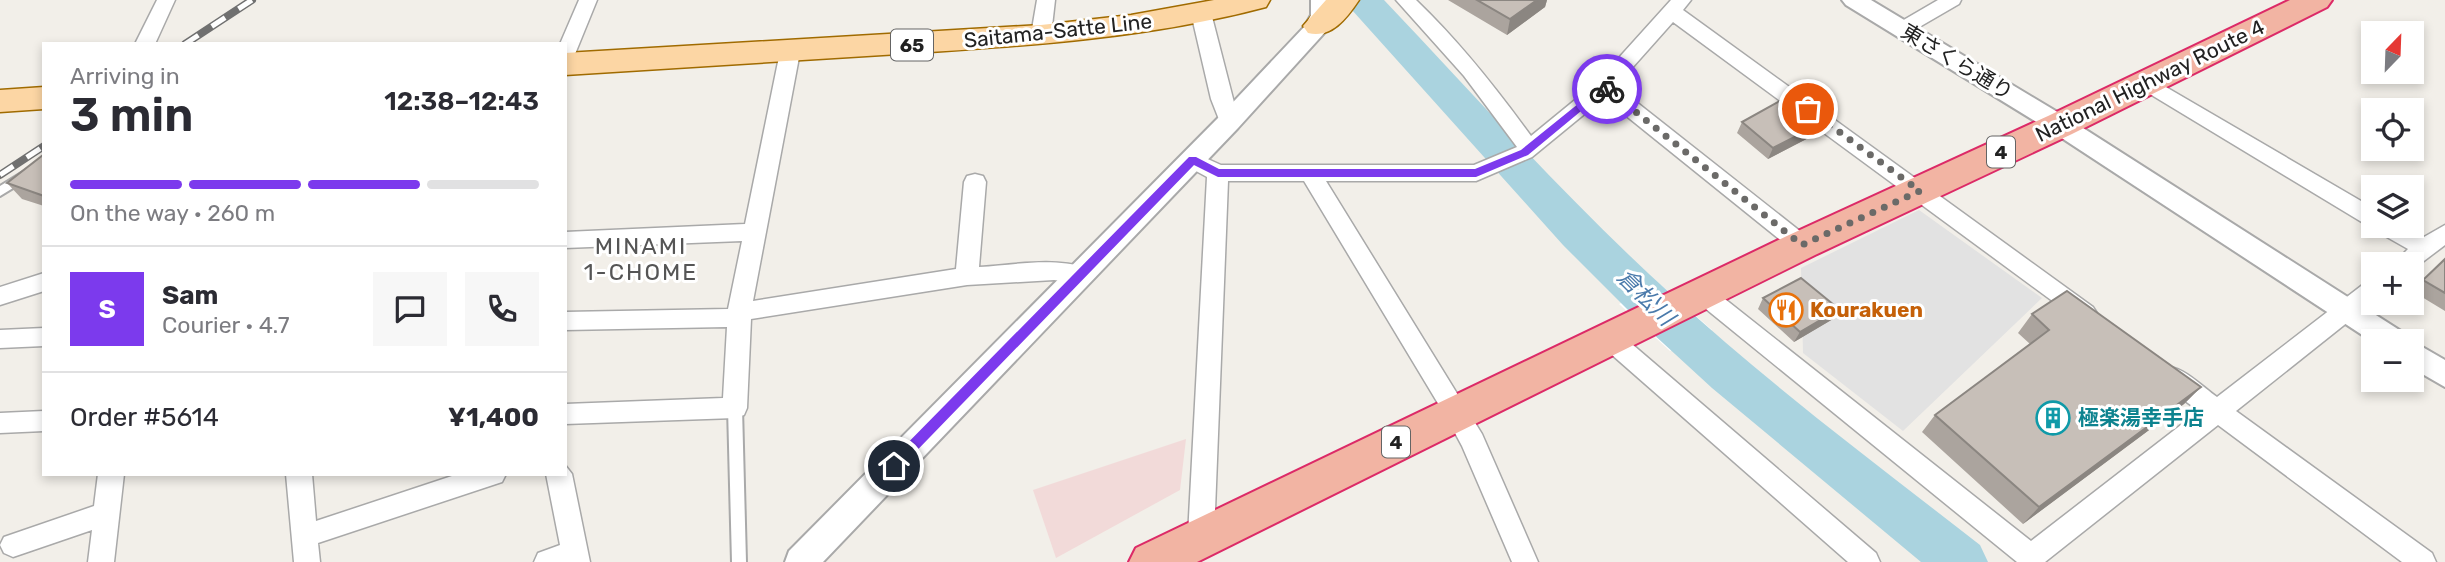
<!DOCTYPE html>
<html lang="en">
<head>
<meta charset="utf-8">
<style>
  body { margin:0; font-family:Rubik,"Noto Sans JP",sans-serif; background:#f7f7f7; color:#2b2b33; height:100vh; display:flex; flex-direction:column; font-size:26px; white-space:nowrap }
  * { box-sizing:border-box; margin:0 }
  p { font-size:23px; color:#7c7c81 }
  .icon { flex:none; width:38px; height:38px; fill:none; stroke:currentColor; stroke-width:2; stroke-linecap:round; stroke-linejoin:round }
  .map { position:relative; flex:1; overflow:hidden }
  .details { position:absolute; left:42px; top:42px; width:525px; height:434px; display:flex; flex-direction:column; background:#fff; border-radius:0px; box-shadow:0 4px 10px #0003 }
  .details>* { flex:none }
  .needle { width:46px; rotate:23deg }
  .fabs { position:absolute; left:2361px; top:21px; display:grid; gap:14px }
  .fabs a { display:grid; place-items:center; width:63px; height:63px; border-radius:0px; background:#fff; box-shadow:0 4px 10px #0003; font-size:35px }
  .pin { position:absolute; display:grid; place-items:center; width:60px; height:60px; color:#fff; margin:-30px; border:4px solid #fff; border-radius:50%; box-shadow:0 2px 7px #0007 }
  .courier { position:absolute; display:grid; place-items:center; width:70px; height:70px; margin:-35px; border:5px solid #7c3aed; border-radius:50%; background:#fff; color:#222; box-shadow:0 2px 9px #0007 }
  .summary em { font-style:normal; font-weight:600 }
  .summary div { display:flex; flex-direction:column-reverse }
  .summary { display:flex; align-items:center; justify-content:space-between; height:119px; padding:0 28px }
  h1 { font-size:46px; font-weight:600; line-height:52px }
  .bar { display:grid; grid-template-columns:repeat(4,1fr); gap:10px 7px; align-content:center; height:84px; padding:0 28px }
  .bar i { height:9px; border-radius:5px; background:#e1e1e2 }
  .bar .current { background:#7c3aed }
  .bar p { grid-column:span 4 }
  .line { display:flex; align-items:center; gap:18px; padding:0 28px; border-top:2px solid #e1e1e2 }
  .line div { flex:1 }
  .round { display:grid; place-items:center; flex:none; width:74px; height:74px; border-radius:0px; background:#f7f7f7 }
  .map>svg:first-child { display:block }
</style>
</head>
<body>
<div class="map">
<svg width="2445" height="562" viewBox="0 0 2445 562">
  <rect width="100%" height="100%" fill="#f2efe9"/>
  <path fill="#f2dad9" d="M1186,439L1180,490L1056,558L1033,490Z"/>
  <path fill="#e2e2e2" d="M1919,210L2042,298L1903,431L1803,353L1801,268Z"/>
  <path fill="#fff" d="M1661,285L1712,330L1670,351L1619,304Z"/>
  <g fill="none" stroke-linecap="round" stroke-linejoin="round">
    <path fill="#aad3df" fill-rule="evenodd" d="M1343,0H1384C1478,99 1570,203 1672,295C1769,384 1876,464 1980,545L1988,562H1921L1712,388L1639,321L1563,245Z"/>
    <defs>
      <path id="service" d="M44,159V169L0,196V186Z
        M735,402L740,404L742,408L746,562H732L728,408L730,404Z"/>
      <path id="minor" d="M157,0H175L155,44H135Z
        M579,0H597L575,54L572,59L565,61V44H560Z
        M1037,0H1055L1051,35L1048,40H1034L1031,35Z
        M1396,0H1416C1459,41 1496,88 1531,136L1597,82L1671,0H1691L1683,10L2093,307L2097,313L2093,319L2085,322L2077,319L1673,22L1616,86L1810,239L1813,245L1810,251L1802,253L1794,251L1604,98L1532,157L1476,181H1326L1482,434L1538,562H1512L1462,446L1448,420L1304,181H1228L1214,536L1210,544L1201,548L1192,544L1188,536L1207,177L1185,165L1181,160L1185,155L1192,152L1221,165H1474L1517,147L1464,76Z
        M1938,0H1961L1959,4L1909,33H1895L1892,29L1895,25Z
        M1201,7L1208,9L1211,13L1239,122L1236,127L1229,129L1222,127L1211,99L1191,13L1194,9Z
        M790,45L797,47L800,52L753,301L956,269L964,182L967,176L975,174L983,176L986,182L979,267C1014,265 1053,257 1087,268L1090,274L1087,280L1079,283L1054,280L967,285L751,319L747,408L744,415L735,418L565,424V404L723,398L727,327L565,330V312L728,309L742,241L565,248V232L745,224L780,52L783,47Z
        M2147,76L2373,208L2374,226L2365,224L2140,88L2137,83L2140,78Z
        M2445,225V245L2412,270V264H2393L2408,249L2378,232L2375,226H2404L2424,237Z
        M44,273V291L0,305V287Z
        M2373,280V302L2236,411L2432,553L2436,562H2402L2218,425L2045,562H2017L1695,300L1692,294L1695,288L1703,285L1711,288L2031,541L2199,411L2159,382L2156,375L2159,368C2179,361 2201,386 2217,397L2365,283Z
        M44,328V346L0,348V330Z
        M1611,331L1619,333L1876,553L1880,562H1848L1603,347L1599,340L1603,333Z
        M44,411V431L0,433V413Z
        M565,465L572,474L590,562H534L538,553L560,545L546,474H565Z
        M98,474H124L114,562H88L92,530L13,557L4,553L0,545L4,537L94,506Z
        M286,474H312L316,521L458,474H506L502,482L318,543L320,562H294Z"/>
      <path id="tertiary" d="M1311,0H1335V15L1327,30L1238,128L823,562H785L789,551L1220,116L1305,26L1311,15Z
        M1842,0H1871L2069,119L2404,333L2408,341L2373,342L2051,131L1846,5Z
        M2412,341L2445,360V387L2412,368Z"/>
      <path id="primary" d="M1214,0H1270L1266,7C1145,39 1023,46 899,54C787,61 676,68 565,75V53L1041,25L1131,15Z
        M1326,0H1359C1347,18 1331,39 1308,33L1303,26Z
        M44,87V109L0,112V90Z"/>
      <path id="trunk" d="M2290,0H2332L2327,7L2072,134L1815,255L1197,562H1129L1136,548L1789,235L2048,116Z"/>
    </defs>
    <use href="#service" stroke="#a9a9a9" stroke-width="4"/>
    <use href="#minor" stroke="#a9a9a9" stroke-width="3"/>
    <use href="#tertiary" stroke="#a9a9a9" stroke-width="4"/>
    <use href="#primary" stroke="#a06b00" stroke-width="3"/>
    <use href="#trunk" stroke="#dc2a67" stroke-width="4"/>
    <use href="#service" fill="#fff" fill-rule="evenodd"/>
    <use href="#minor" fill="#fff" fill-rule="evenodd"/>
    <use href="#tertiary" fill="#fff" fill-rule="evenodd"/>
    <use href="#primary" fill="#fcd6a4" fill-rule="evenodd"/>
    <use href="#trunk" fill="#f2b4a3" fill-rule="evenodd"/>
    <defs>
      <path id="rail" d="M185,44L252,0
        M0,175L44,146"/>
    </defs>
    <use href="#rail" stroke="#707070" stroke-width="8"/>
    <use href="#rail" stroke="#fff" stroke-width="5" stroke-dasharray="16" stroke-linecap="butt"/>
  </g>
  <path fill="#aba49e" d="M1448,0H1547L1545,7L1507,35Z
    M1742,122L1818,133L1768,159L1737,133Z
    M43,155L44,206L22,199L7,183Z
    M2445,259V311L2412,291Z
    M1763,298L1839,309L1833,319L1794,342L1758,309Z
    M2032,314L2201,387L2184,404L2023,524L1922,432L1935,415L2030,344L2018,333Z"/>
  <path fill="#8b8681" d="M1537,0H1547L1545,7L1507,35L1510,19Z
    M1824,122L1818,133L1768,159L1773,148Z
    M1839,309L1833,319L1794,342L1800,332Z
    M2201,387L2184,404L2023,524L2039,507Z"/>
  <path fill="#c7bfb8" stroke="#8b8681" stroke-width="2" d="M1477,0H1537L1510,19Z
    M1789,96L1824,122L1773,148L1742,122Z
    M43,155L44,196L7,183Z
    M2445,259V293L2423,280Z
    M1801,278L1839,309L1800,332L1763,298Z
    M2067,291L2201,387L2039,507L1935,415L2049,330L2032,314Z"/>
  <path fill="#7c3aed" d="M1604,83L1611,87V92H1604L1528,155L1476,177H1218L1194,165L898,470H889V462L1189,157H1196L1219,169H1475L1521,150Z"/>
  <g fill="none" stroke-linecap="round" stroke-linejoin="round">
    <path stroke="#6b6a68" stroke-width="7" stroke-dasharray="0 12.6" d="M1607,89L1802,245L1920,191L1808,109"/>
  </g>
  <defs>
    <symbol id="restaurant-ring" viewBox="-11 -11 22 22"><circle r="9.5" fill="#fff" stroke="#e8710a" stroke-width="1.5"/><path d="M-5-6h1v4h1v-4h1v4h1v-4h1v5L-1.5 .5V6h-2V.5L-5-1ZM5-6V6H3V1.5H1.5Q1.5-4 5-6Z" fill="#e8710a"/></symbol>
    <symbol id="building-ring" viewBox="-11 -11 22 22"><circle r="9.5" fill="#fff" stroke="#0f9aa8" stroke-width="1.5"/><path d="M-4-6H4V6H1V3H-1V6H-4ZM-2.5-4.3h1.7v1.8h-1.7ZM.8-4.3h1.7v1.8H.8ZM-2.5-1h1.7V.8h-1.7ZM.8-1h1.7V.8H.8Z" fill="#0f9aa8"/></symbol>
  </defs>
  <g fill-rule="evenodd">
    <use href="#restaurant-ring" x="1767" y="291" width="38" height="38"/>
    <use href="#building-ring" x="2034" y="399" width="38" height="38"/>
  </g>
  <g text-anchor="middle" stroke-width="6" stroke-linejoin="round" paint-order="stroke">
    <g fill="#fff" stroke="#646464" stroke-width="2">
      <rect x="891" y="29.5" width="42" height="31" rx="5"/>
      <rect x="1987" y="136.5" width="28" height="31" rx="5"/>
      <rect x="1382" y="426.5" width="28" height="31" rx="5"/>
    </g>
    <g font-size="19" font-weight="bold" fill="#222">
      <text x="912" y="52">65</text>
      <text x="2001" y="159">4</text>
      <text x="1396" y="449">4</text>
    </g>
    <g font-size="21" fill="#222" stroke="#fff">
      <text transform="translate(1058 31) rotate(-6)" y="7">Saitama-Satte Line</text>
      <text transform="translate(1957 62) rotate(31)" y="7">東さくら通り</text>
      <text transform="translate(2150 81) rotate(-26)" y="7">National Highway Route 4</text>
    </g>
    <g font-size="21" font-weight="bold" fill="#c56008" stroke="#fff" text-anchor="start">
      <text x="1810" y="317">Kourakuen</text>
    </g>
    <g font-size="21" font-weight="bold" fill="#0d838f" stroke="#fff" text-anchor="start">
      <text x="2078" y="425">極楽湯幸手店</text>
    </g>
    <g font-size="23" letter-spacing="2" fill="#555" stroke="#fff">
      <text x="641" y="254">MINAMI<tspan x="641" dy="26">1-CHOME</tspan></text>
    </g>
    <g font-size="23" font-style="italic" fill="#4a7aab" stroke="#fff">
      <text transform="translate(1646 297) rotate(45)" y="8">倉松川</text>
    </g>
  </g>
</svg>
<div class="fabs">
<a><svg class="needle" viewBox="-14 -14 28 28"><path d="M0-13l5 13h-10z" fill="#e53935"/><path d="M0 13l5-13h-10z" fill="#7c7c81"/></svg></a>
<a><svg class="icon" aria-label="locate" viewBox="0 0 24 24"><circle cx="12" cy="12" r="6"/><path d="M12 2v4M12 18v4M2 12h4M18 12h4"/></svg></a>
<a><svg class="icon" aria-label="layers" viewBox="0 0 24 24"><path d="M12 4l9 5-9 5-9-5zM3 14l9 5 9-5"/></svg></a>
<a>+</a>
<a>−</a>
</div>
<div class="pin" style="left:1808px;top:109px;background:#ea580c"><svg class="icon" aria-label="bag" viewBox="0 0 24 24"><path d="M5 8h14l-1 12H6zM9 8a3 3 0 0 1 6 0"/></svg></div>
<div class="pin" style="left:894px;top:466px;background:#1f2937"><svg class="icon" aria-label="home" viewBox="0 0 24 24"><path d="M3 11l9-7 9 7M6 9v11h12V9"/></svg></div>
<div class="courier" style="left:1607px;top:89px"><svg class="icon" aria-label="bike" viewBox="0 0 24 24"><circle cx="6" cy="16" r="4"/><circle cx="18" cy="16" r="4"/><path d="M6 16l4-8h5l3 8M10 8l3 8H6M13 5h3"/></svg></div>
<section class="details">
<div class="summary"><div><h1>3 min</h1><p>Arriving in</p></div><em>12:38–12:43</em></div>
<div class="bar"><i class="current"></i><i class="current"></i><i class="current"></i><i></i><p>On the way · 260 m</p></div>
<div class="line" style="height:126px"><b class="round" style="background:#7c3aed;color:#fff">S</b><div><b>Sam</b><p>Courier · 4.7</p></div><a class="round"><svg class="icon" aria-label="chat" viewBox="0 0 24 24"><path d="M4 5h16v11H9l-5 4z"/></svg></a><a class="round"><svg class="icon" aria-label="phone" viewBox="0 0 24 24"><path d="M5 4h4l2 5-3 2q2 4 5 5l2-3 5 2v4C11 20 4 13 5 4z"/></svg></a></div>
<div class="line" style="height:91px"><div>Order #5614</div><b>¥1,400</b></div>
</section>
</div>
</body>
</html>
